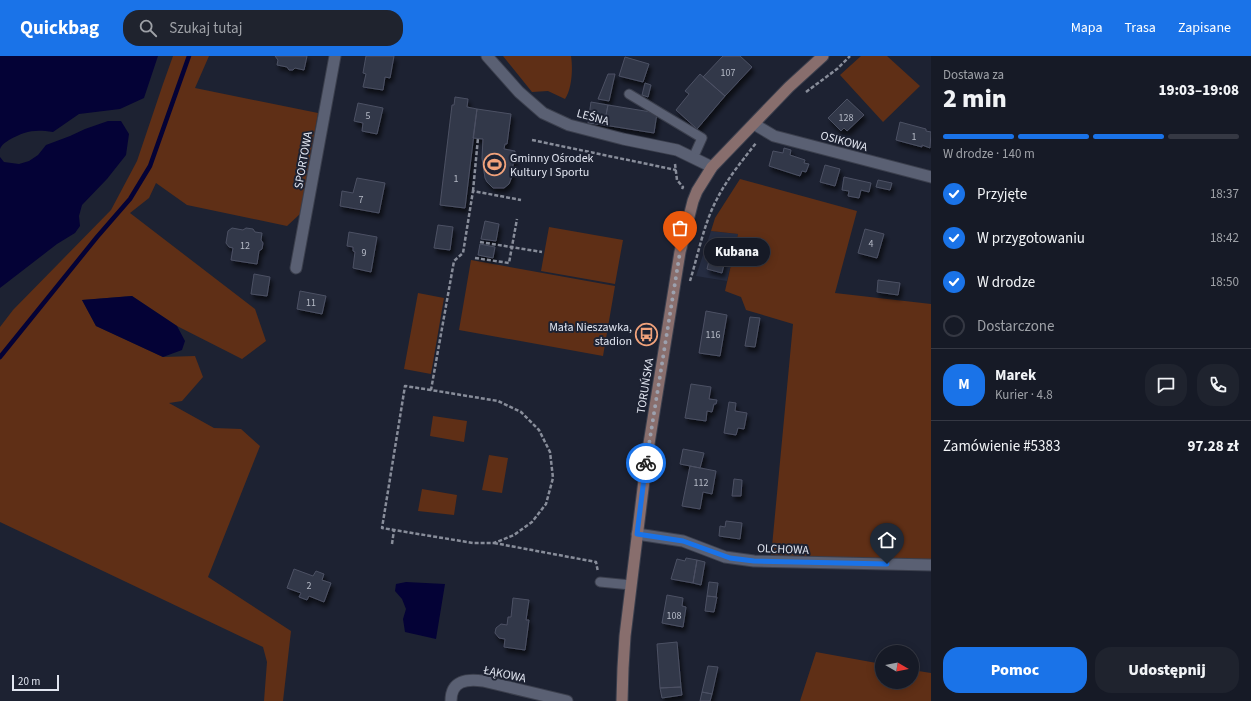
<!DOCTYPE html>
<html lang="pl">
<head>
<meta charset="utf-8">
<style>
  body { margin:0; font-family:"Source Sans 3",sans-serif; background:#1f232e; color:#f1f3f6; height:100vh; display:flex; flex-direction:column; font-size:15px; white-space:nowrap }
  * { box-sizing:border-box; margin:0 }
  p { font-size:13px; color:#9ea1a7 }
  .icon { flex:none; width:22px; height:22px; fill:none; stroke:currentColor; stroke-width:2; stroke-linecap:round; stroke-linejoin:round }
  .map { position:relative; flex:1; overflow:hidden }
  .panel { display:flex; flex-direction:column; background:#161a26; width:320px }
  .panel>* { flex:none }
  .needle { width:26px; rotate:99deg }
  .controls { position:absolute; left:875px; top:589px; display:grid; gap:8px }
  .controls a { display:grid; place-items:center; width:44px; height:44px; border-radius:50%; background:#161a26; box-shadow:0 2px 10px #0003,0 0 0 1px #353843; font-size:20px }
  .scale { position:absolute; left:12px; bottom:10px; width:47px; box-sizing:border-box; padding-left:4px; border:2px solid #e1e5f0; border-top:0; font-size:11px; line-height:14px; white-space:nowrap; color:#e1e5f0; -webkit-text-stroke:3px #1d2232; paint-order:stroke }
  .pin { position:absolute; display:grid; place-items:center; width:34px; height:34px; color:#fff; margin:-41px -17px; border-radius:50% 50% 50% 0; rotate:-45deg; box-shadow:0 0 4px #0007 }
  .pin .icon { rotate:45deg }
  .courier { position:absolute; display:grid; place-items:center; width:40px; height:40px; margin:-20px; border:3px solid #1a73e8; border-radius:50%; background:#fff; color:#222; box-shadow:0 1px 5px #0007 }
  .bubble { position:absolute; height:28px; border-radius:14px; background:#161a26; box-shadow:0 2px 10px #0003,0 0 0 1px #353843; font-size:13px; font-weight:800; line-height:28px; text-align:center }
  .overview em { font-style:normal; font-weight:800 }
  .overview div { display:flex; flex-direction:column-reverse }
  .overview { display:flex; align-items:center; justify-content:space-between; height:68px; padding:0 12px }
  h1 { font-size:26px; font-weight:800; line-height:30px }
  .bar { display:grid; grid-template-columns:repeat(4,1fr); gap:6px 4px; align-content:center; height:48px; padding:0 12px }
  .bar i { height:5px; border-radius:3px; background:#353843 }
  .bar .active { background:#1a73e8 }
  .bar p { grid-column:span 4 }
  .line { display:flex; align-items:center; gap:10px; padding:0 12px; border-top:1px solid #353843 }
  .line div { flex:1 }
  .round { display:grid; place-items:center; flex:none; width:42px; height:42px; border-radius:16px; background:#1f232e }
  ol { padding:0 12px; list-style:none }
  li { display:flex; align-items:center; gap:12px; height:44px }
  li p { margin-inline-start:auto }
  li .icon { padding:4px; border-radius:50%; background:#1a73e8; color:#fff; stroke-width:4 }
  li:last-child { color:#9ea1a7 }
  li i { width:22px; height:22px; border:2px solid #353843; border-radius:50% }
  .cta { display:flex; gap:8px; margin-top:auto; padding:8px 12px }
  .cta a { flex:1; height:46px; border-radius:16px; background:#1a73e8; color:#fff; font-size:16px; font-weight:800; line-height:46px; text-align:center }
  .cta a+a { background:#1f232e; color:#f1f3f6 }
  header { display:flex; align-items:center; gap:24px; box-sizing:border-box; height:56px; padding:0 20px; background:#1a73e8; color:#fff }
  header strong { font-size:19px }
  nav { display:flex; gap:22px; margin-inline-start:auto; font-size:14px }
  .search { width:280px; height:36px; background:#1f232e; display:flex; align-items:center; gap:10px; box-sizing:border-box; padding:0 14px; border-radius:16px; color:#9ea1a7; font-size:15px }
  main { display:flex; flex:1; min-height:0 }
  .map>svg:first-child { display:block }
</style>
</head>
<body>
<header>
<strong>Quickbag</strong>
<div class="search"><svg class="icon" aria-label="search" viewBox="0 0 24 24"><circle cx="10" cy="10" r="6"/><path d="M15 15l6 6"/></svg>Szukaj tutaj</div>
<nav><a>Mapa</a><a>Trasa</a><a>Zapisane</a></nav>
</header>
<main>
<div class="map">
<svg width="931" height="645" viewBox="0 0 931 645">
  <defs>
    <filter id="shadow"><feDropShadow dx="2.5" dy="4.5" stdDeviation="2" flood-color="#0009"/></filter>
  </defs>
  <rect width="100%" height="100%" fill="#1d2232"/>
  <path fill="#262d42" d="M711,175L738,178L727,225L696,220Z"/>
  <path fill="#5f2f16" d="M173,0H209L195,32L318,57L300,158L287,170L187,149L156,127L149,142L130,157L255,253L266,285L242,303L177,270L132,240L82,244L96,270L163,301L195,300L203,321L182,345L169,347L214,372L241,373L260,390L208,521L291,575L283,645H264L267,606L263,591L0,466V271L13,254L111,154L137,105L163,28Z
    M503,0H571C573,12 572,33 565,43L548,35L532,36Z
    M861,0H887L920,30L883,66L840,19Z
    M740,123L857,155L835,237L931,248V505L771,501L793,268L746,254L741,241L725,235L738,178L711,175L715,162Z
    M549,171L623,184L615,228L541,215Z
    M471,204L615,230L603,300L459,274Z
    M418,237L444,242L431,318L404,313Z
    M433,360L467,365L464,386L430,380Z
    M489,399L508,402L502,437L482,434Z
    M422,433L457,439L454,459L418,455Z
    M816,596L882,608V626H912V614L931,617V645H800Z"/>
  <path fill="#040236" d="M0,0H158L144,42L120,53L79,58L53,76C34,73 25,75 9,84C5,87 2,88 0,93Z
    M108,65H121L129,78L126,99L107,123L82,149L79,160L80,170L75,177L57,188L0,232V101L4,106L19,108L29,105L38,99L46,89L70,80L85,73Z
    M132,240L177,270L185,285L182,294L163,301L96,270L82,244Z
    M406,526L445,528L436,583L405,576L403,563L406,553L402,543L395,535L396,528Z"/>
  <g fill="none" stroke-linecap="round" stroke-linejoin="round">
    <path stroke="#040236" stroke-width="4.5" d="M0,301L97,181L130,143L150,110L189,0"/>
  </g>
  <path fill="#323748" stroke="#4c5164" filter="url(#shadow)" d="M275,0H307L304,14L295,12L293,14H289L287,11L277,9L278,4Z
    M366,0H394L390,22L385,21L383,34L363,31L366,18L363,17Z
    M723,0H740L752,11L725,40L703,21Z
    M625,1L649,8L643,26L619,20Z
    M608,18H615L609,45L598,43Z
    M700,18L725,40L697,73L676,54L689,38L685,35Z
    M645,27L651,29L648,41L642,39Z
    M455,41L468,43L467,51L477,53L465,152L440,149L452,49H454Z
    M847,43L864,59L847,75L844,72L841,75L828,62Z
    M591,46L608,49L604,69L588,67Z
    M358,47L383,52L377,78L362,75L363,67L354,65Z
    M608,49L657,57L654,77L604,69Z
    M477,53L511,58L507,88H505L504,93L515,95L511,123L509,128L504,132H493L487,126L485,122L482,102L483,83L473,82Z
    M900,66L926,73V75L931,76L930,92L922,89V91L896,84Z
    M784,92L791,94L790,99L805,104L804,107L809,108L806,116L802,115L800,120L769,110L773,95L783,97Z
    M825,109L840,113L835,130L820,126Z
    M844,121L871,127L869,136L861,134L859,142L848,140L849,135L842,134Z
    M357,122L385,127L379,157L340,150L342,135L353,137Z
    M878,124L892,127L890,134L876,131Z
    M485,165L499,168L496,185L481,183Z
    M438,169L453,171L450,194L434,192Z
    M232,172L243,174L246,172L253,173L255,176L262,177L261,184L263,187L262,193L259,195L257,208L231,204L233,192L229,191L226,187L228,175Z
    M865,173L884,178L877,202L858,197Z
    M349,176L377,181L371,216L353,212L355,196L353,195V191L347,190Z
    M717,184L729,186L722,217L707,213L712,192L715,193Z
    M480,188L495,191L493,202L478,199Z
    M254,218L270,221L267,240L251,238Z
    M878,224L900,227L898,239L877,236Z
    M300,235L326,240L322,258L297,253Z
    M706,255L727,259L720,300L699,297Z
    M750,261L760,262L755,291L745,290Z
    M691,328L711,331L709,343L717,344L716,348H714L712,356L707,355L706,365L685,362Z
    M729,346L736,347L735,355L747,357L744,373L738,372L736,379L724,377Z
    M683,393L704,397L700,412L680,408Z
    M690,410L716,415L712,438L703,436L700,453L682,450Z
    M734,423L742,424L741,440H732Z
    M726,465L742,467L740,483L719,480L720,470L725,471Z
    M686,502L697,504L693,527L671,523L677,503L685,505Z
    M697,504L705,506L701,529L693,527Z
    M294,513L313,520L316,515L324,518L322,524L331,527L324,546L309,540L307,544L299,541L301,537L287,532Z
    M709,526L718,527L716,541L707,540Z
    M667,539L683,542L682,550L686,551L683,571L662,567Z
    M707,540L717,541L714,556L705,555Z
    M513,542L529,544L526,564H529L525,594L504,591L505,583L499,582L495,577L496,572L501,568L507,569L508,561H511Z
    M677,586L681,631L660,632L657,588Z
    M708,610L718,611L712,638L702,636Z
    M681,631L682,639L662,642L660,632Z
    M702,636L712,638L710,645H700Z"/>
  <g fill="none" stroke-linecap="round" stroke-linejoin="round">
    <defs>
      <path id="service" d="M629,38L702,82L693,102
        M600,526L631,529"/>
      <path id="minor" d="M487,0L519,36L543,57L569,69L623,83L677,94L712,111
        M754,68L774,80L931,121
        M296,212L335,0
        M637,478L683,485L725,501L754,505L931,509
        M451,645C451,624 467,623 483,625L567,645"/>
      <path id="secondary" d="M622,645L623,612L625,580L647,400L680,196L693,145L697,135L712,111L789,31L823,0"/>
    </defs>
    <use href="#service" stroke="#3b3f4d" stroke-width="11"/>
    <use href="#minor" stroke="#3b3f4d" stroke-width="13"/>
    <use href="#secondary" stroke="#3b3f4d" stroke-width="13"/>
    <path stroke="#888d9a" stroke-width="2.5" stroke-dasharray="4 2" stroke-linecap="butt" d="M806,36L837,13L850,0
      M532,84L676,114
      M675,108L677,124L683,131L682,133
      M473,135L478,82
      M480,186L542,196
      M475,202L509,207L517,163
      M690,225C698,199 704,167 717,143C727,123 742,105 756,87
      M431,334L405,330L382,472L473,487H494L514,479L532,466L546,448L553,422L550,396L539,374L521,356L498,345L431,334L454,205L463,197L473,135L521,144
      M494,487L596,506L598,516
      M392,488L394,474"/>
    <use href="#service" stroke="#5a6073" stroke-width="9"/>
    <use href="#minor" stroke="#5a6073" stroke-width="11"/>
    <use href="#secondary" stroke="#886e6d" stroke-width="11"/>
  </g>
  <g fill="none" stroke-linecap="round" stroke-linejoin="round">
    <path stroke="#9ca1ae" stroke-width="4" stroke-dasharray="0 7.2" d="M646,407L680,196"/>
    <path stroke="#1a73e8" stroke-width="5" d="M646,407L637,478L683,485L730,502L754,505L887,508"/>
  </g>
  <defs>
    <symbol id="stadium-ring" viewBox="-11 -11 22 22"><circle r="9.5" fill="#1d2232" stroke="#f1a27b" stroke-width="1.5"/><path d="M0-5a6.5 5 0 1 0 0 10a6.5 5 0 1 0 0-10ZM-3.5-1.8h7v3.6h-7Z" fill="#f1a27b"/></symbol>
    <symbol id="bus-ring" viewBox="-11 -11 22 22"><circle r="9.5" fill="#1d2232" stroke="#f1a27b" stroke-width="1.5"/><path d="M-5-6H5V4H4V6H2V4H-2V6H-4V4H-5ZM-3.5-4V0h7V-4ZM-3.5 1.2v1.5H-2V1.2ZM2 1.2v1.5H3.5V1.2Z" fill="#f1a27b"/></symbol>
  </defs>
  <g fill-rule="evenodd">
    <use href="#stadium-ring" x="482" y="96" width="25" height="25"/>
    <use href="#bus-ring" x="634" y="266" width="25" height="25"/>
  </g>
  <g text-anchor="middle" stroke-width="4" stroke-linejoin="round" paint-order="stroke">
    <g font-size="10" fill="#b5bac6">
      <text x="728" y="20">107</text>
      <text x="368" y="63">5</text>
      <text x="846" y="65">128</text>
      <text x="914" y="84">1</text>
      <text x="456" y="126">1</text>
      <text x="361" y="147">7</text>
      <text x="871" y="191">4</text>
      <text x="245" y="193">12</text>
      <text x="364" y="200">9</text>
      <text x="311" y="250">11</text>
      <text x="713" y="282">116</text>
      <text x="701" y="430">112</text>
      <text x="309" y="533">2</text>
      <text x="674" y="563">108</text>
    </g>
    <g font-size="12" fill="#e1e5f0" stroke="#1d2232">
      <text transform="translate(593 61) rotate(15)" y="4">LEŚNA</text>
      <text transform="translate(844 85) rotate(15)" y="4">OSIKOWA</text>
      <text transform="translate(303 104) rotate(-80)" y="4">SPORTOWA</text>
      <text transform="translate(645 330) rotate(-81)" y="4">TORUŃSKA</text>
      <text transform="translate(783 493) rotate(2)" y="4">OLCHOWA</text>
      <text transform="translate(505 618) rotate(12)" y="4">ŁĄKOWA</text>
    </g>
    <g font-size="12" fill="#e1e5f0" stroke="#1d2232" text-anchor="start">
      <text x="510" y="106">Gminny Ośrodek<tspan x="510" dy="14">Kultury I Sportu</tspan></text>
      <text x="632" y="275" text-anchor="end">Mała Nieszawka,<tspan x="632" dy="14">stadion</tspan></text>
    </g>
  </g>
</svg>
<div class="controls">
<a><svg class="needle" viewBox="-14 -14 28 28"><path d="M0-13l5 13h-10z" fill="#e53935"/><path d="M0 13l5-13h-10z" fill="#9ea1a7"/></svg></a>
</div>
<div class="scale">20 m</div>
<div class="pin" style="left:680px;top:196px;background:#ea580c"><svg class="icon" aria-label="bag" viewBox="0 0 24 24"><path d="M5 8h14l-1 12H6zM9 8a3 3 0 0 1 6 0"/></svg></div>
<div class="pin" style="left:887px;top:508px;background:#1f2937"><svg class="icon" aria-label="home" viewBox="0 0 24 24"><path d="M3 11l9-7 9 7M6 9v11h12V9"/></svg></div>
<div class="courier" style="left:646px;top:407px"><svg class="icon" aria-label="bike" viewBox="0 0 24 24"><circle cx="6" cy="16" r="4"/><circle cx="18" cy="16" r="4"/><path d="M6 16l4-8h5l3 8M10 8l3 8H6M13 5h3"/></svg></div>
<div class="bubble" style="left:704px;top:182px;width:66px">Kubana</div>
</div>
<section class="panel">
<div class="overview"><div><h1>2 min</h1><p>Dostawa za</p></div><em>19:03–19:08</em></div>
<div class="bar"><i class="active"></i><i class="active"></i><i class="active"></i><i></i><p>W drodze · 140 m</p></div>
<ol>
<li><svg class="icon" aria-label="check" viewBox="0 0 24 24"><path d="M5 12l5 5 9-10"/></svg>Przyjęte<p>18:37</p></li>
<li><svg class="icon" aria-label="check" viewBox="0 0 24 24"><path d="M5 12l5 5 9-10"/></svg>W przygotowaniu<p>18:42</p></li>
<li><svg class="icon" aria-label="check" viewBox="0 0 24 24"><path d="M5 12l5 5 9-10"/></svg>W drodze<p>18:50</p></li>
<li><i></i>Dostarczone</li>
</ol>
<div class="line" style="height:72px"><b class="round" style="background:#1a73e8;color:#fff">M</b><div><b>Marek</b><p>Kurier · 4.8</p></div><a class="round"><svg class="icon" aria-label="chat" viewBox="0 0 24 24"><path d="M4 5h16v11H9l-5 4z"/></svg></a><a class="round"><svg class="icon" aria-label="phone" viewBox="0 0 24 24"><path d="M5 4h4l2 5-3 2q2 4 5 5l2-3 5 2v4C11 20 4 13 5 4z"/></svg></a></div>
<div class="line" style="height:52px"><div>Zamówienie #5383</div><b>97.28 zł</b></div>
<div class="cta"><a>Pomoc</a><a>Udostępnij</a></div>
</section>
</main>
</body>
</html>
